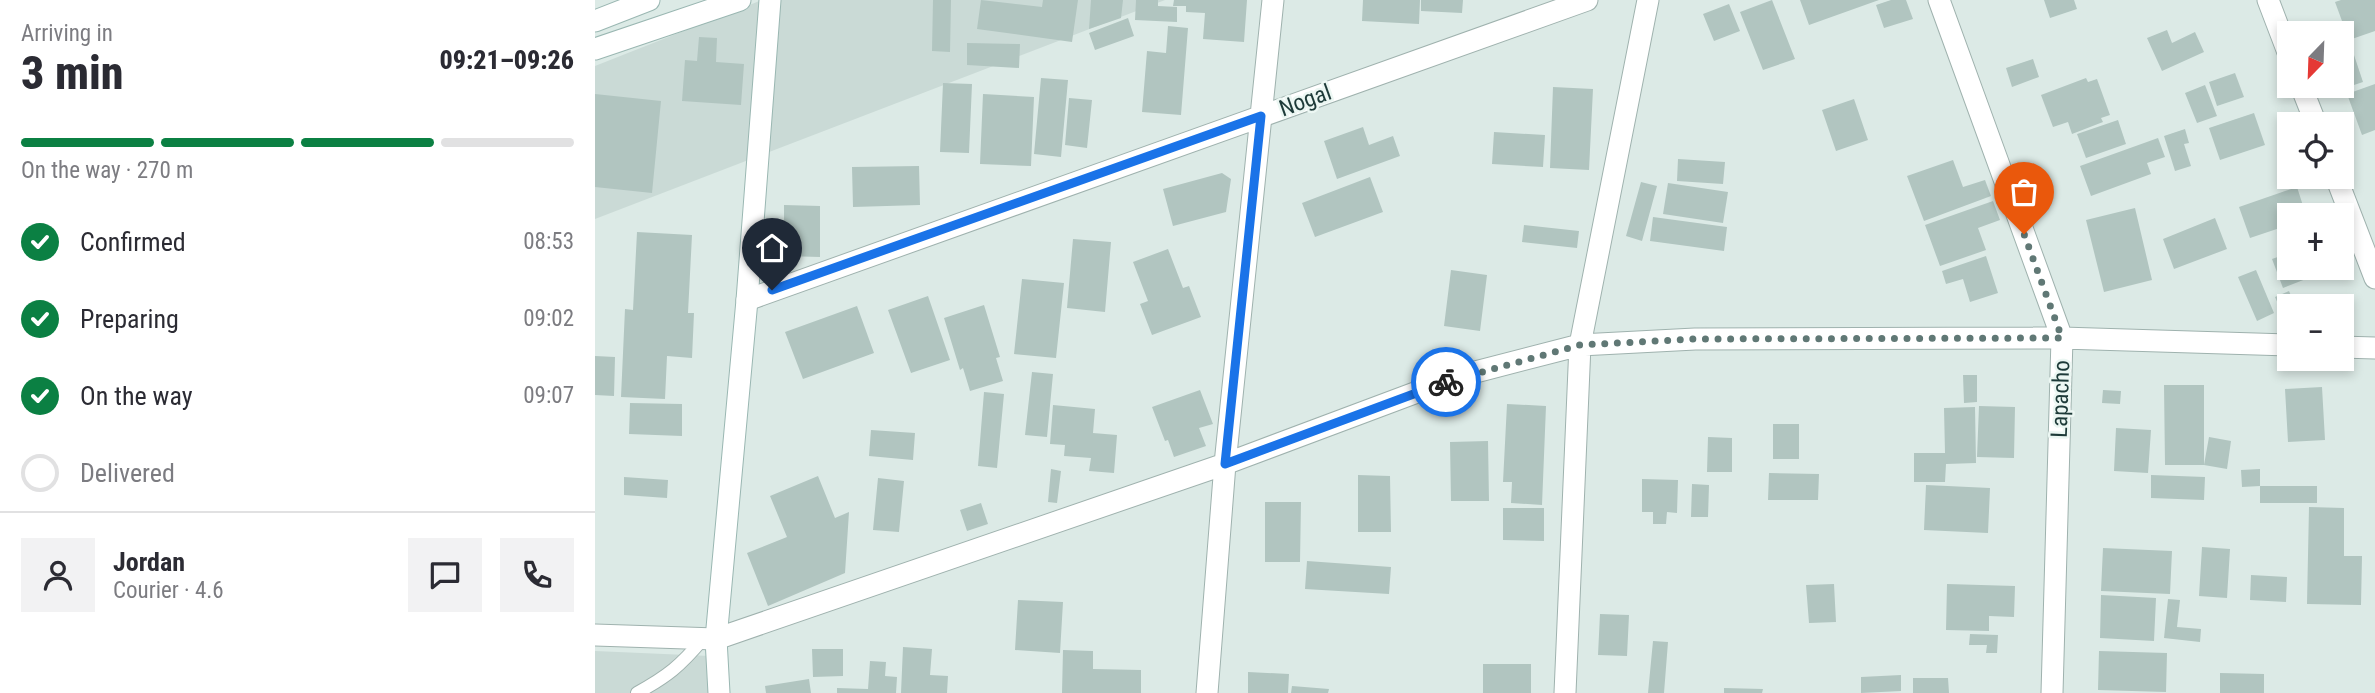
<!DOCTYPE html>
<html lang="en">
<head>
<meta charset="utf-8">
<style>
  body { margin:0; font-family:"Roboto Condensed",sans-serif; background:#f2f2f3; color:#2b2b33; height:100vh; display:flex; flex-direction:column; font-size:26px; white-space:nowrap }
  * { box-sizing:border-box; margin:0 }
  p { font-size:23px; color:#7c7c81 }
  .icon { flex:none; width:38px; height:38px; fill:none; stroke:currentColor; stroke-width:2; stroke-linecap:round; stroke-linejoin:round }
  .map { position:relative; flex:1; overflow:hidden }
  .panel { display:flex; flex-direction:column; background:#fff; width:595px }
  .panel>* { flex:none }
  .needle { width:46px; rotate:203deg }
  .controls { position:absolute; left:1682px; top:21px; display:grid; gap:14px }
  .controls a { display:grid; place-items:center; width:77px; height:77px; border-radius:0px; background:#fff; box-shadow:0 4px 10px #0003; font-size:35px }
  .pin { position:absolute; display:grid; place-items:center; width:60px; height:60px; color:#fff; margin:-72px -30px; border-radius:50% 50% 50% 0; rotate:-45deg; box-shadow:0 0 7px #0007 }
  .pin .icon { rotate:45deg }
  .courier { position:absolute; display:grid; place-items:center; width:70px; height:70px; margin:-35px; border:5px solid #1a73e8; border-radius:50%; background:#fff; color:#222; box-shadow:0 2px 9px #0007 }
  .headline em { font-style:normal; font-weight:800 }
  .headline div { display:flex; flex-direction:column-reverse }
  .headline { display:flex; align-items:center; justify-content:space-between; height:119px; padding:0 21px }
  h1 { font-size:46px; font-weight:800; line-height:52px }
  .bar { display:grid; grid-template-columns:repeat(4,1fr); gap:10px 7px; align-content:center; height:84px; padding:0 21px }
  .bar i { height:9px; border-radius:5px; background:#e1e1e2 }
  .bar .current { background:#0b8043 }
  .bar p { grid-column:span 4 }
  .line { display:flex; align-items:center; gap:18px; padding:0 21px; border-top:2px solid #e1e1e2 }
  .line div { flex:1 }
  .round { display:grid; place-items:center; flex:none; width:74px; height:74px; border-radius:0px; background:#f2f2f3 }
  ol { padding:0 21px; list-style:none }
  li { display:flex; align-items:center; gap:21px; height:77px }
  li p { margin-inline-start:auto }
  li .icon { padding:7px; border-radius:50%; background:#0b8043; color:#fff; stroke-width:4 }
  li:last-child { color:#7c7c81 }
  li i { width:38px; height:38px; border:4px solid #e1e1e2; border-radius:50% }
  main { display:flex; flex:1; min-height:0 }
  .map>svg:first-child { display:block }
</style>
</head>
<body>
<main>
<section class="panel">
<div class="headline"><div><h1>3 min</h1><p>Arriving in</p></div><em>09:21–09:26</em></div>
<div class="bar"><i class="current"></i><i class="current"></i><i class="current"></i><i></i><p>On the way · 270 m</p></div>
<ol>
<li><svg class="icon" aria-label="check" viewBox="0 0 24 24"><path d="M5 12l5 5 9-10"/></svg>Confirmed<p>08:53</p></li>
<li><svg class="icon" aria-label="check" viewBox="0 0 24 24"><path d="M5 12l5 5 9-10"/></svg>Preparing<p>09:02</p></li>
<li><svg class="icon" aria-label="check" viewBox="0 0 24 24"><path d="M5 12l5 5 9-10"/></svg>On the way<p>09:07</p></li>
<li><i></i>Delivered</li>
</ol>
<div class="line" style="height:126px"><a class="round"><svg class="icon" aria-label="person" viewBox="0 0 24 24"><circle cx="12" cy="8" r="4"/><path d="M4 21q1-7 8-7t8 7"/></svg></a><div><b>Jordan</b><p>Courier · 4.6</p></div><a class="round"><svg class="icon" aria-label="chat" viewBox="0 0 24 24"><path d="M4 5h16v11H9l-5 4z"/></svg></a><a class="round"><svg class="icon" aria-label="phone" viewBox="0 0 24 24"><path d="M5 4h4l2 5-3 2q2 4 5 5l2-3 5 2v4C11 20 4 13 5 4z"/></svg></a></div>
</section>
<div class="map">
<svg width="1780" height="693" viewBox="0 0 1780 693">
  <rect width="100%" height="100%" fill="#dceae6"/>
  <path fill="#cadad6" d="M167,0H570L0,219V66Z
    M0,651L115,656L118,693H0Z"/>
  <path fill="#b1c5c0" d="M338,0H356L355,52L337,51Z
    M386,0L447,7L448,0H483L477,42L382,29Z
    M496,0H528L526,18L494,29Z
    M541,0H563V6L582,7V22L540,20Z
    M579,0H652L649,42L608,39L610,13L591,12V6H578Z
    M768,0H825L824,24L767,21Z
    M826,0H868L867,13L826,11Z
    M1177,0L1200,59L1168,70L1145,12Z
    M1205,0H1284L1214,25Z
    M1296,0H1311L1318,19L1289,28L1281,5Z
    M1449,0H1479L1482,9L1455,18Z
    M1746,0H1780V31L1754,40L1740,2Z
    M1134,4L1145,31L1119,41L1108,14Z
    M533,18L539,36L500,50L494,33Z
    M573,26L593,28L586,115L547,112L552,51L571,53Z
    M1572,30L1577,43L1600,32L1609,52L1567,71L1552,38Z
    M104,37L122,38L121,62L149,64L146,105L87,101L90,60L102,61Z
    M1754,40L1768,82L1738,92L1736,86H1746V43Z
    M372,43L425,44L424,68L372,65Z
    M1438,59L1444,77L1417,87L1411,68Z
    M1640,73L1649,97L1622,106L1614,82Z
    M446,78L473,80L466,157L439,154Z
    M1491,78L1493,82L1502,79L1515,115L1506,118L1508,122L1477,134L1473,122L1458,127L1446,95Z
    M348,83L377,84L374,153L345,152Z
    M1780,84V130L1767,135L1752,94Z
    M1610,85L1622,116L1602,123L1590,93Z
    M958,87L998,89L994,170L955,168Z
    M0,94L66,101L57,193L0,187Z
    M388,94L439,97L436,166L385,164Z
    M474,98L497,100L492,148L470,145Z
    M1259,99L1273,140L1241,151L1227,110Z
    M1659,113L1670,145L1625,160L1614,128Z
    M1523,120L1531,144L1491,158L1482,134Z
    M768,127L774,145L798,136L805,156L742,179L729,141Z
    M1590,129L1594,143L1589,144L1596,166L1580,171L1569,136Z
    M899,132L950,135L948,167L897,164Z
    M1563,138L1570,157L1552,163L1556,174L1496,196L1485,166Z
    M1083,159L1130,162L1128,184L1082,181Z
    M1358,160L1368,187L1390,180L1396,196L1329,221L1312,176Z
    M324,166L325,205L258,207L257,167Z
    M627,173L636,179L631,212L578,226L568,189Z
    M775,177L788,212L720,237L707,203Z
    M1046,182L1062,186L1047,241L1031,236Z
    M1073,183L1133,192L1128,223L1068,214Z
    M1702,187L1711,215H1694V225L1655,238L1644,207Z
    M1398,201L1405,220L1383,228L1391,250L1345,266L1330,225Z
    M189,205L225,206V257L189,256Z
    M1540,208L1557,280L1509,292L1491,220Z
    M1058,217L1132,227L1129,251L1055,241Z
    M1620,218L1632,249L1579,269L1568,239Z
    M929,225L984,231L982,248L927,242Z
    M42,232L97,235L93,313H99L97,358L72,356L70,399L26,397L30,309L38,310Z
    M478,239L516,242L510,312L472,308Z
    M573,249L588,288L594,286L606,317L557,335L545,304L553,301L538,262Z
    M1694,253V268H1712L1716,277L1688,288L1677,259Z
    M1391,256L1403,293L1375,302L1368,279L1351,284L1347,271Z
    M856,270L892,275L885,331L849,326Z
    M1661,270L1679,313L1662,321L1643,277Z
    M427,279L469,283L461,358L419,354Z
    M1694,291L1700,305L1686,311L1680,297Z
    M333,296L355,360L316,373L293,310Z
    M389,305L405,357L401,358L408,381L375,391L368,368L365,370L349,318Z
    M262,306L279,353L208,379L190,332Z
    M0,356L20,357L19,396L0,395Z
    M437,372L458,374L452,437L430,435Z
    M1368,375H1382V402L1369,403Z
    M1569,385H1609V465H1570Z
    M1727,387L1730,440L1693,442L1690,389Z
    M605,390L618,424L604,428L611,446L579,457L573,440L570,441L557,407Z
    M1508,390L1526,391L1525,404L1507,403Z
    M389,392L409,394L402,468L383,466Z
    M35,403L87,404V436L34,434Z
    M912,404L951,406L947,505L916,503L917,482H908Z
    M458,405L500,409L498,433L522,435L519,473L494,471L496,458L469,456L470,445L455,444Z
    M1384,406L1420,407L1419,458L1382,457Z
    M1380,407L1381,463L1351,464L1350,482H1319V453H1350L1349,408Z
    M1178,424H1204V459H1178Z
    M1521,428L1556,430L1553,473L1519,471Z
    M276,430L320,433L318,460L274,456Z
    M1113,437L1137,438V472H1112Z
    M1614,437L1636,441L1632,469L1609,465Z
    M893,441L894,501H856L855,442Z
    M456,469L466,471L462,503L453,502Z
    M1665,469V486L1647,487L1646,470Z
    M1174,473L1224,474L1223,500H1173Z
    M763,475L795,476L796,532H763Z
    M1556,475L1610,477L1609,500L1556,498Z
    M223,476L240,518L254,512L250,573L173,606L152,553L192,537L175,496Z
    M29,477L73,480L72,498L29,495Z
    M283,478L309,481L304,532L278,530Z
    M1047,479L1083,480L1082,513L1072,512L1071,524H1058V512H1047Z
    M1097,484L1114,485L1113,517H1096Z
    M1331,485L1395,488L1393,533L1329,530Z
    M1665,486H1722V503H1665Z
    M670,502H706L705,562H670Z
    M386,503L393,524L372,531L365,510Z
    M1714,507L1749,508V556H1767L1766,605L1712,604Z
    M908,508H949V541L908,540Z
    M1607,547L1635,549L1632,598L1604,596Z
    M1508,548L1577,551L1575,594L1506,591Z
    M712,561L796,567L794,594L710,589Z
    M1656,575L1692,577L1691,602L1655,600Z
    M1239,584L1241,622L1214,623L1211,585Z
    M1352,584L1420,586L1419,617L1394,616V631L1351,630Z
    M1506,595L1561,598L1559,641L1505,638Z
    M1573,599L1585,600L1582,627L1606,629L1605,642L1569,638Z
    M423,600L468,602L465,653L420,650Z
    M1005,614L1034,615L1032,656L1003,655Z
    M1375,634L1403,635L1402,653H1391L1392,645H1374Z
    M1058,641L1073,642L1069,693H1053Z
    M308,647L337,649L335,675L353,676L352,693H306Z
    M217,649H248V676L218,677Z
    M468,650L498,651V669L546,670V693H467Z
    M1504,651L1572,653L1571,692L1503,690Z
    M275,661L291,662L290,676L302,677L301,693H242V688L273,689Z
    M888,664H936V693H888Z
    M653,672L694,674L693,693H653Z
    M1625,673L1669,674V693H1625Z
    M1306,675V691L1266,693V677Z
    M1318,678H1353L1354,693H1318Z
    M214,679L216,693H171L170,686Z
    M697,686L734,689L733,693H696Z
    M1129,688L1168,689L1167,693H1129Z"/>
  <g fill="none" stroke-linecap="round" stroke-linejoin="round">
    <defs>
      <path id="lane" d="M42,693C73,676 85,666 108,639"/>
      <path id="street" d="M1344,0L1467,338L1457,693
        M1673,0L1694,55
        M1706,86L1721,124
        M1741,177L1780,278
        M152,300L992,0
        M1746,347L1780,348
        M0,635L121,639L630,464L865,376L985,345L1100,339L1467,338L1694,345
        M612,693L630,464L678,0
        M970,693L985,345L1053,0"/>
      <path id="secondary" d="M0,21L54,0
        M0,49L145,0
        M124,693L121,639L152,300L175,0"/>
    </defs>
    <use href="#lane" stroke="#9fb2ae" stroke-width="14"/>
    <use href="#street" stroke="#9fb2ae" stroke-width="23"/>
    <use href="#secondary" stroke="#9ab7b2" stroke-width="23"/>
    <use href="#lane" stroke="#fff" stroke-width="12"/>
    <use href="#street" stroke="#fff" stroke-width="21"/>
    <use href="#secondary" stroke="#fff" stroke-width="21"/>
  </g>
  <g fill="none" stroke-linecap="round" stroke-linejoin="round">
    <path stroke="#607875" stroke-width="7" stroke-dasharray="0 12.6" d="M851,382L985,345L1100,339L1467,338L1429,234"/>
    <path stroke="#1a73e8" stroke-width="9" d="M177,290L666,116L630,464L851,382"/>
  </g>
  <g text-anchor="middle" stroke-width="5" stroke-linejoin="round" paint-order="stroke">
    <g font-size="23" fill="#1d3a38" stroke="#ecf7f3">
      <text transform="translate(710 100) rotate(-20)" y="8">Nogal</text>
      <text transform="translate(1465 399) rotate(-88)" y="8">Lapacho</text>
    </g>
  </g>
</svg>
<div class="controls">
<a><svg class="needle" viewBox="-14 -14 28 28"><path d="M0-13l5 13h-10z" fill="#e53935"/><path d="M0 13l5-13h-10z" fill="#7c7c81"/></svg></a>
<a><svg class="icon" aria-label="locate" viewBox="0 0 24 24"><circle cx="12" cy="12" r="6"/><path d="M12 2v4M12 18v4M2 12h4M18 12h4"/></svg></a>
<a>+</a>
<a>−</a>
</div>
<div class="pin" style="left:1429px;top:234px;background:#ea580c"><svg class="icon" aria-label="bag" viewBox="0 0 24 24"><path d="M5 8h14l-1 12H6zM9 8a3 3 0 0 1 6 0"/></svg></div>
<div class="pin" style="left:177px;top:290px;background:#1f2937"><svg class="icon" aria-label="home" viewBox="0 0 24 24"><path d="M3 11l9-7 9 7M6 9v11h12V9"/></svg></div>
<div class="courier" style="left:851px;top:382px"><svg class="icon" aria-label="bike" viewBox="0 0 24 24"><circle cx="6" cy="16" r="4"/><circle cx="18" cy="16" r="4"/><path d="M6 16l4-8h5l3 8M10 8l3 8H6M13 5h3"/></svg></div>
</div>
</main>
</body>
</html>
